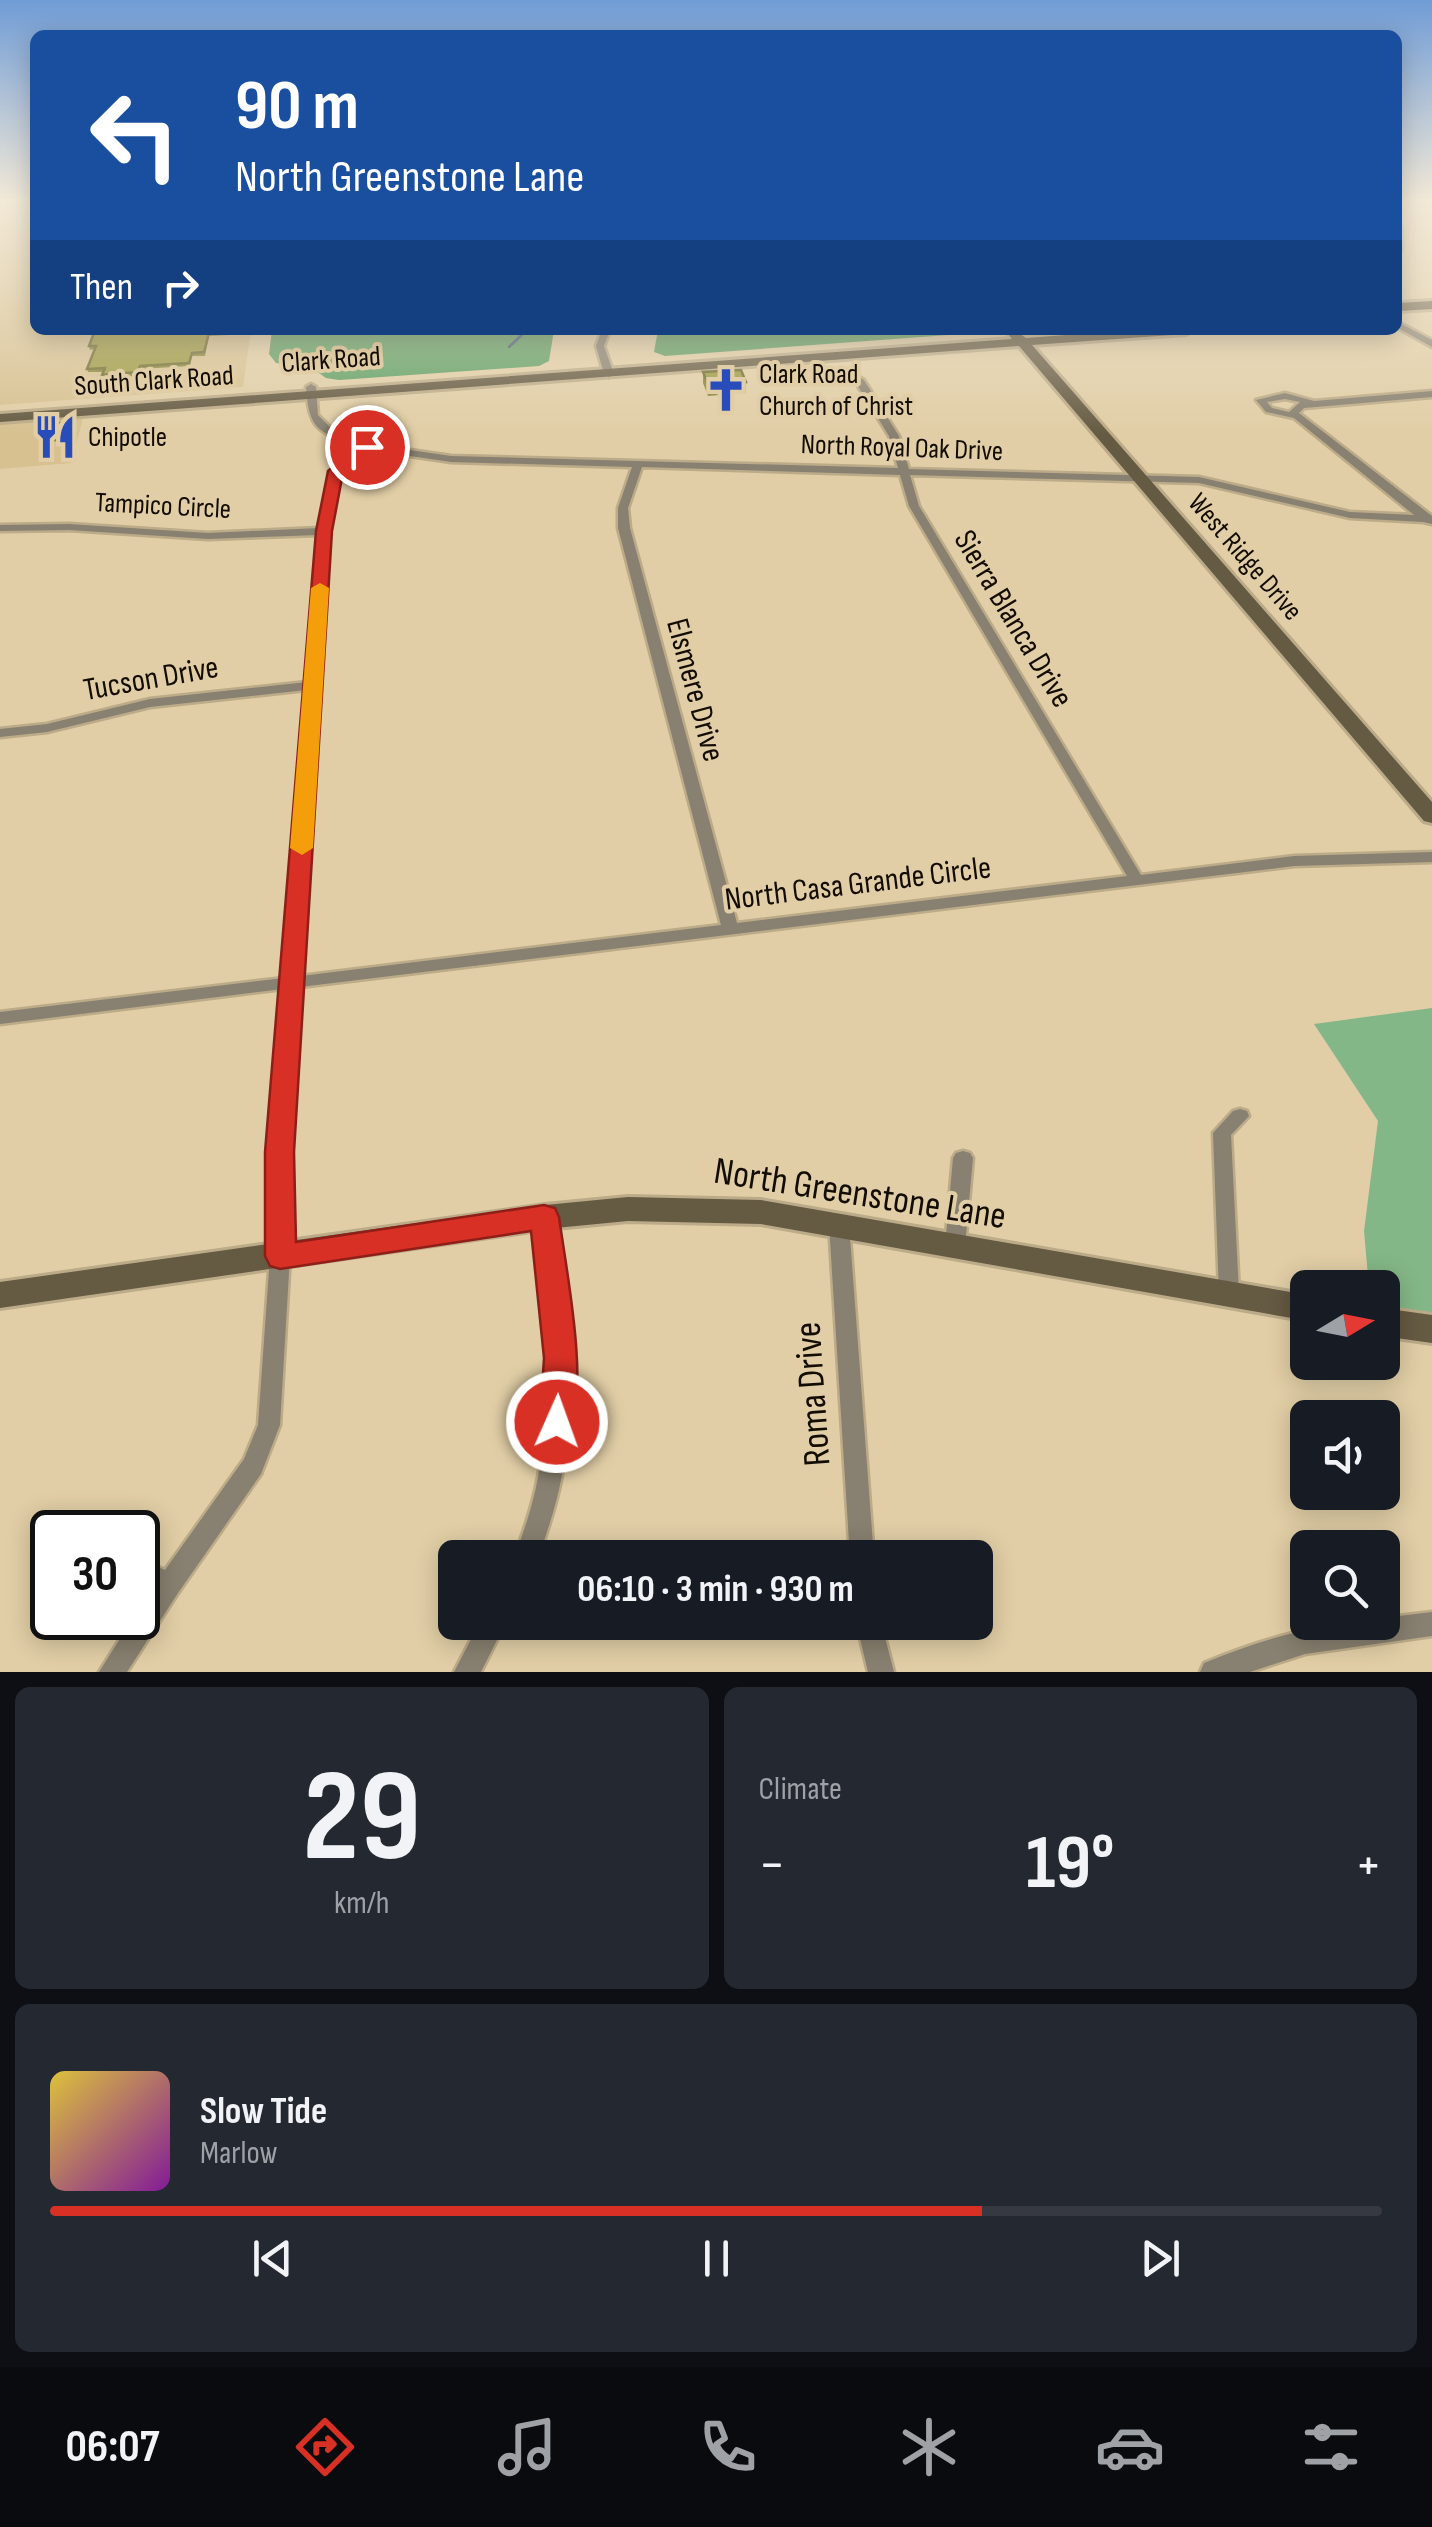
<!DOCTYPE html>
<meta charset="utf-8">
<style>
body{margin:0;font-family:"Sofia Sans Condensed",sans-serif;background:#242831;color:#f1f3f6;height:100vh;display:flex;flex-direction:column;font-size:38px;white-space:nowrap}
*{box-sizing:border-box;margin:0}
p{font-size:32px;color:#9ea1a6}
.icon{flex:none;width:55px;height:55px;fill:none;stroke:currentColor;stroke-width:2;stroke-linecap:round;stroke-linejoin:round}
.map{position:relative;height:1672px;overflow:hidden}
.panel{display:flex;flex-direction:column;gap:15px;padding:15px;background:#0d0f14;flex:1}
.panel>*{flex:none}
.hud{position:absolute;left:30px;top:30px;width:1372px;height:305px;border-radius:15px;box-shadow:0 5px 25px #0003;background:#1a4fa0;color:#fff;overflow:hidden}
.needle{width:65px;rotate:80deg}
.buttons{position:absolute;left:1290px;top:1270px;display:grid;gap:20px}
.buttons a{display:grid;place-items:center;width:110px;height:110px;border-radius:15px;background:#171b24;box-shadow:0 5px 25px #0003;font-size:50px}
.speed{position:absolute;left:30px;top:1510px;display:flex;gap:20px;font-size:50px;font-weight:700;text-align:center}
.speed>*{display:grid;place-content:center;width:130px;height:130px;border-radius:50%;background:#171b24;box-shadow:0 5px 25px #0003;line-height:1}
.speed .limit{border:5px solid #111;border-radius:15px;background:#fff;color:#111}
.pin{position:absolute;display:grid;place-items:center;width:85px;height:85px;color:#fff;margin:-42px;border:5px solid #fff;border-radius:50%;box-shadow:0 2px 10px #0007}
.me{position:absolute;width:110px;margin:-55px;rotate:2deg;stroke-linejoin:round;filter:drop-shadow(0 0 8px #0008)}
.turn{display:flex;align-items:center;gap:35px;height:210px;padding:0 40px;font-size:45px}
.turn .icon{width:130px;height:130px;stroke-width:2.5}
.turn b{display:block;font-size:70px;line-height:85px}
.then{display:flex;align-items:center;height:95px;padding:0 40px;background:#0003;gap:20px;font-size:38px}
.big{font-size:75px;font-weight:700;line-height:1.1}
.panel .card{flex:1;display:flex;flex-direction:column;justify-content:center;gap:15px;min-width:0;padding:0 35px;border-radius:15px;background:#242831}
.panel .dial{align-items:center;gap:0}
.dial b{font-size:130px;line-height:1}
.song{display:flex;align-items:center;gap:30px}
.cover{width:120px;height:120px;border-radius:15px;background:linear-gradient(135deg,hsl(50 70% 55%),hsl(290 70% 35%))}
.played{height:10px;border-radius:5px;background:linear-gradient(90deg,#d93025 70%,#363941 70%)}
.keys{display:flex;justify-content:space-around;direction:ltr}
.heat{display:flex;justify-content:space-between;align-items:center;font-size:55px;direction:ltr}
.panel .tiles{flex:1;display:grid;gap:15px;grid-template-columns:1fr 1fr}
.card:last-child{grid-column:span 2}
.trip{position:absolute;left:438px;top:1540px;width:555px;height:100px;border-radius:15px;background:#171b24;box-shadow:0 5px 25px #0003;font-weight:700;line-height:100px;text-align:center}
.menu{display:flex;height:160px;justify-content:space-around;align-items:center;background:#090b0e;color:#9ea1a6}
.menu .icon{width:70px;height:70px}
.menu .current{color:#d93025}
.menu b{font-size:45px;color:#f1f3f6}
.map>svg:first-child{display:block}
</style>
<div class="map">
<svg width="1432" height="1672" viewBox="0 0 1432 1672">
<rect width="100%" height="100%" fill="#e1cea6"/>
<g fill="#d7c191">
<path d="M0,201H35V330H251L243,387L0,405Z"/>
<path d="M83,418L71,463L0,469V424Z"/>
</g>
<path fill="#84b787" d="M1432,1008V1318L1383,1311L1382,1288L1369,1287L1364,1231L1378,1121L1314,1024Z"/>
<g fill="#5e9e63">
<path d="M272,330H554L549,361L539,366L339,380L326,378L312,368L276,363L269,354Z"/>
<path d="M658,330H982L989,332L665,356L654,352Z"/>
</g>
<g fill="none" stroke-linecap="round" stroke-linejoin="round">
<path stroke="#465782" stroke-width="2.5" d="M509,347L527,330"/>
<g stroke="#bcab88" stroke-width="5">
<g id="street">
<path d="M1398,225L1402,227V250L1398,252Z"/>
<path d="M1398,322L1432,340V347L1398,328Z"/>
<path d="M602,330H610L604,346L614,374L609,377L604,374L596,346Z"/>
<path d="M859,377L864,380L899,436L909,469L1199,477L1350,512L1414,515L1294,418L1266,412L1256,400L1285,393L1314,401L1432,391V397L1304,408L1299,413L1432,516V524L1423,522L1350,518L1199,483L910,475L919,506L1141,875L1294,856L1432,852V862L1294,866L300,987L289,1152L290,1256L280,1425L261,1474L178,1593L127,1672H99L133,1618H138V1610L152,1589L138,1582V1558L165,1570L244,1459L258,1425L270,1256L271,1152L283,989L0,1024V1012L284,978L306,690L150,707L47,732L0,737V729L47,724L150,699L307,682L318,535L208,539L69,530L0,531V525L69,524L208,533L319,528L330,471L360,448C320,431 309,433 306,387L311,384L316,387L318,415L332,429L369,444L451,456L898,468L889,436L854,380ZM1285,399L1300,402L1289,412L1272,408L1267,402ZM369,450L451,462L632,467L618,508V528L721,925L301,976L330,531L340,472ZM642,467L900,475L909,506L1127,876L737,923L630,528L628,508Z"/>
<path d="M1240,1109L1247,1111L1249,1116L1231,1135L1239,1293L1236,1299L1229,1302L1222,1299L1219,1293L1213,1133L1233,1111Z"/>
<path d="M963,1151L970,1153L973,1158L965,1246L962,1252L955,1254L948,1252L945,1246L953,1158L956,1153Z"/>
<path d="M545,1209L552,1211L555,1217C564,1302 577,1390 562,1475C557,1503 548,1530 538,1558H514C524,1531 533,1505 538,1477C556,1392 544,1302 535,1217L538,1211Z"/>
<path d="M839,1216L846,1218L849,1224L874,1558H850L829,1224L832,1218Z"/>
<path d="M1432,1612V1636L1305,1654L1250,1672H1200L1204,1663C1262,1639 1319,1622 1382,1622V1618Z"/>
<path d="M480,1622H506L481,1672H454Z"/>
<path d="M856,1622H881L894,1672H868Z"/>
</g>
</g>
<g stroke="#bcab88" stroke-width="6">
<g id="secondary">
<path d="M1432,301V309L1398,311V303Z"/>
<path d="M1133,330H1193L1186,334L1032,345L1432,802V823L1424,821L1019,346L0,422V414L1012,339L1009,335L1016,331L1026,338Z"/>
<path d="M628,1197L761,1200L1308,1295V1321L761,1224L628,1221L545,1229L0,1308V1282L545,1205Z"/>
<path d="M1382,1308L1432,1315V1343L1382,1336Z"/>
</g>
</g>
<use href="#street" fill="#888070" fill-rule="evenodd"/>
<use href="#secondary" fill="#655a42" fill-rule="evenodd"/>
</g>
<g fill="#868338">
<path d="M230,330L229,335L209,336L205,356H192L190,366L141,369L139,376L103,378V372H88L87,369L94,349L90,350L89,346Z"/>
<path d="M703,372L746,382V393L708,396L703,383Z"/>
<path d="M63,431L60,441L47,442L44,434Z"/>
</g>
<path fill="#6d6a2e" d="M61,423L63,431L60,441L57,433Z"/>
<g fill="#9c9841" stroke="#6d6a2e" stroke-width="2.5">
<path d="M95,330H228V331L209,333L204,352L192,353L189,363L140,366L138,372L102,375L105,368L87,369L96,346H89Z"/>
<path d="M741,370L746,382L708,384L703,372Z"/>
<path d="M61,423L57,433L44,434L48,424Z"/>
</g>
<linearGradient id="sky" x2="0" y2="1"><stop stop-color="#709cd6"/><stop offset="0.46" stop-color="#f2e9d7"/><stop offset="1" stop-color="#f2e9d7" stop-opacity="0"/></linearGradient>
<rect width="1432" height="435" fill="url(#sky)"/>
<path fill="#d93025" stroke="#8d1f18" stroke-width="2.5" d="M362,443L375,447L343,473L332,531L294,1152L296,1242L544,1205L555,1208L559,1217C566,1269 590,1387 569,1433L557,1438L545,1433L540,1422L544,1358L531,1231L280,1269L270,1266L265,1256V1152L316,531L328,471Z"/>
<path fill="#f59e0b" d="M320,583L329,588L313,848L302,855L290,848L311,588Z"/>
<defs>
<g id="church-bare" transform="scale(3.45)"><path d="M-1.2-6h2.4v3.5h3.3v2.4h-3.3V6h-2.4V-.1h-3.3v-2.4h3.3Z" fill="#294cbb" stroke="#e1cea6" stroke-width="2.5" paint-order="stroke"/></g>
<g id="restaurant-bare" transform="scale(3.45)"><path d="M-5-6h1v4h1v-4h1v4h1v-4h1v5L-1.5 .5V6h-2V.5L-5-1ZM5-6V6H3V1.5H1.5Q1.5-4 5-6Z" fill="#294cbb" stroke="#e1cea6" stroke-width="2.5" paint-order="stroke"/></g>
</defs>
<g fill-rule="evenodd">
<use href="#church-bare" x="726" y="390"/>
<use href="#restaurant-bare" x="55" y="437"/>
</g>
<g text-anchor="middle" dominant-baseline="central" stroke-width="8" stroke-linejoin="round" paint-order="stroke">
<g font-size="28" fill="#120c01" stroke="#e1cea6">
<text transform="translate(331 360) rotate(-4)">Clark Road</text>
<text transform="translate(154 381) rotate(-4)">South Clark Road</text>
<text transform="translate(902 448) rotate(2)">North Royal Oak Drive</text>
<text transform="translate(163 506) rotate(3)">Tampico Circle</text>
<text transform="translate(1245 557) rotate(49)">West Ridge Drive</text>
</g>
<g font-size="28" fill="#120c01" stroke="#e1cea6" text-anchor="start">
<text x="759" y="374">Clark Road<tspan x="759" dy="32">Church of Christ</tspan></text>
<text x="88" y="437">Chipotle</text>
</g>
<g font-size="32" fill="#120c01" stroke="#e1cea6">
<text transform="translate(1013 619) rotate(59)">Sierra Blanca Drive</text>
<text transform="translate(151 679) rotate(-10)">Tucson Drive</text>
<text transform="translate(695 690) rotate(75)">Elsmere Drive</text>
<text transform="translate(858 884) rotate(-7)">North Casa Grande Circle</text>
</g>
<g font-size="38" fill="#120c01" stroke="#e1cea6">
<text transform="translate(860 1194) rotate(9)">North Greenstone Lane</text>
<text transform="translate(813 1394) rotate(-94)">Roma Drive</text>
</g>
</g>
</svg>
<div class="buttons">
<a><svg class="needle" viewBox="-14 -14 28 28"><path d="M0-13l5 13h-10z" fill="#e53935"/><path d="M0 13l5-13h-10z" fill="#9ea1a6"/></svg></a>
<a><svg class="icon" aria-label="sound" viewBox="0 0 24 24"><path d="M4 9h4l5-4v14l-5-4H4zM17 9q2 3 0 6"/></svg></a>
<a><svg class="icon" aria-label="search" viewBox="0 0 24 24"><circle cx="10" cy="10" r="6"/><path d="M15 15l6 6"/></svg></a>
</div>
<div class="speed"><div class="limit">30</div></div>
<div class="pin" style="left:367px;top:447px;background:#d93025"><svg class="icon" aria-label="arrive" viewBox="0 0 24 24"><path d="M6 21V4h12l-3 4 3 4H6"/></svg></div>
<svg class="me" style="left:557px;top:1422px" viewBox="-20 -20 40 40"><circle r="17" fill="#d93025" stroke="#fff" stroke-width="3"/><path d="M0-11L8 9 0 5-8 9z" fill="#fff"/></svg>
<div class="trip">06:10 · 3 min · 930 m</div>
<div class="hud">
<div class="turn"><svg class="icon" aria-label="left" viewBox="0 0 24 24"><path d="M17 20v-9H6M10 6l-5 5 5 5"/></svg><div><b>90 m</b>North Greenstone Lane</div></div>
<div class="then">Then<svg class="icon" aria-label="right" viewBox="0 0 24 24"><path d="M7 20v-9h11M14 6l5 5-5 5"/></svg></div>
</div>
</div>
<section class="panel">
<div class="tiles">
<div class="card dial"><b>29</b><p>km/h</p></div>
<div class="card"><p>Climate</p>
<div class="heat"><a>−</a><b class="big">19°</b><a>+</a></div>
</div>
<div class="card">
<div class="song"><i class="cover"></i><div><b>Slow Tide</b><p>Marlow</p></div></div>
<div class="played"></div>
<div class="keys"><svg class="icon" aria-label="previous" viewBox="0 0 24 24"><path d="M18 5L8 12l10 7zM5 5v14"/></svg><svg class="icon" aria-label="pause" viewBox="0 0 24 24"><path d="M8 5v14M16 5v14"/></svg><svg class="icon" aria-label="next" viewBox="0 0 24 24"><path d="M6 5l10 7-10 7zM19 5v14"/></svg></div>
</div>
</div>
</section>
<nav class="menu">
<b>06:07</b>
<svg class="icon current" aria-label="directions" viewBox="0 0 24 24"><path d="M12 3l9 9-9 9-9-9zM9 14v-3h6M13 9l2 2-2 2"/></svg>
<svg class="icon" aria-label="music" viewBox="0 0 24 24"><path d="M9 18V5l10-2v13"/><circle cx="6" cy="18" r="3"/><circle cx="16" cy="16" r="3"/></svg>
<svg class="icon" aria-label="phone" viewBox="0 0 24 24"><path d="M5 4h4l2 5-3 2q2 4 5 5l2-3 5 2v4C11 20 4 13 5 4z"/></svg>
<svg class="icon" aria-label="climate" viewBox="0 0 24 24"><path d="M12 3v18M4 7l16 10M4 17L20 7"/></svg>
<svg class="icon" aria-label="car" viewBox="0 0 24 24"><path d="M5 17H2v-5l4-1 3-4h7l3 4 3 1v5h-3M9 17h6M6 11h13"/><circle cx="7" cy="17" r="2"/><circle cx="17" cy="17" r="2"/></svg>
<svg class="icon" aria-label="filters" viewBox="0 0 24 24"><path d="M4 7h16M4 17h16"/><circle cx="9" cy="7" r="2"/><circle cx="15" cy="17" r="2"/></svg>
</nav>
